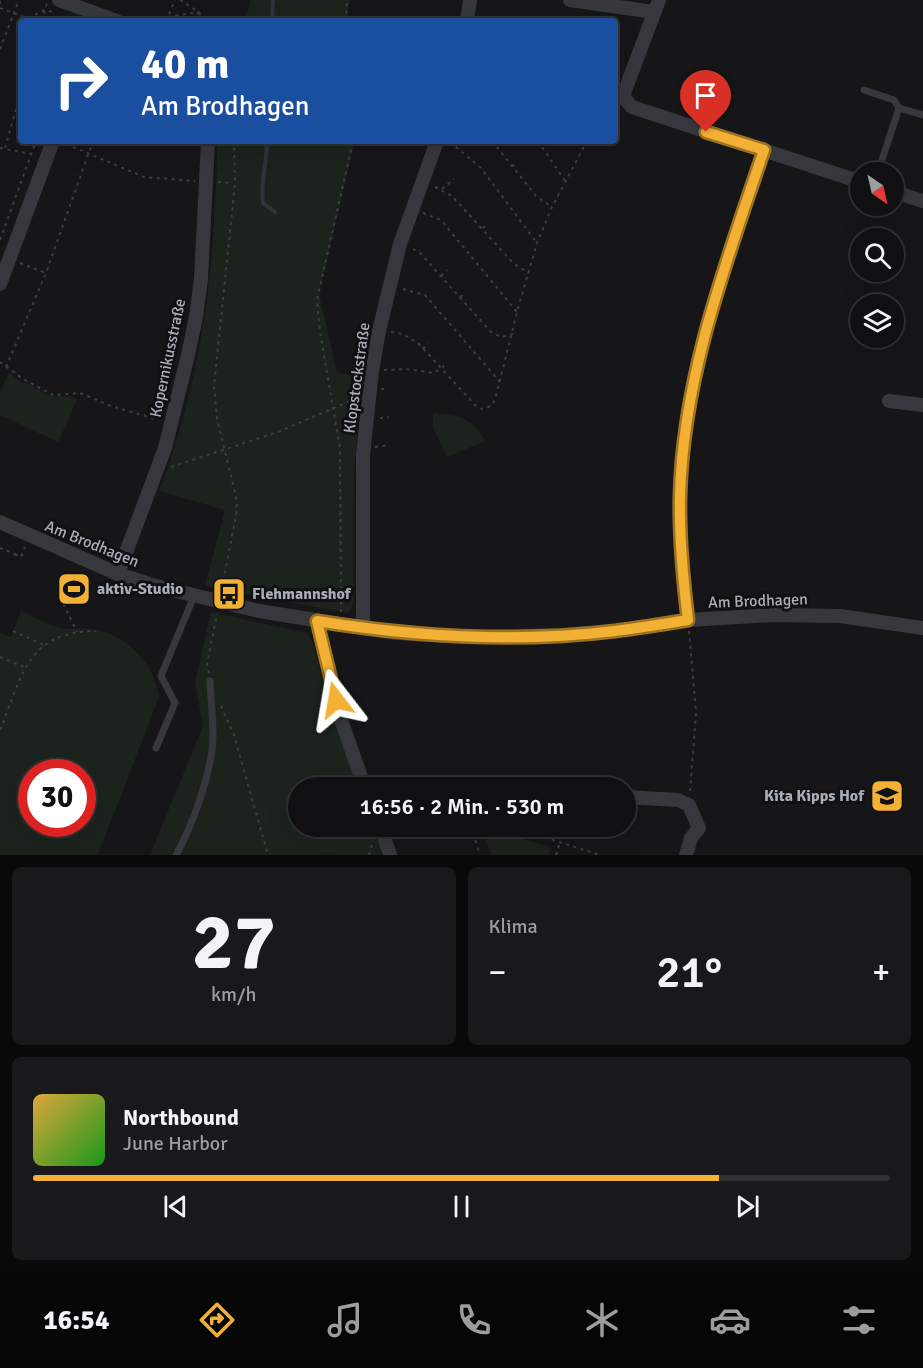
<!DOCTYPE html>
<html lang="de">
<meta charset="utf-8">
<style>
body{margin:0;font-family:Signika,sans-serif;background:#19191b;color:#f1f3f6;height:100vh;display:flex;flex-direction:column;font-size:22px;white-space:nowrap}
*{box-sizing:border-box;margin:0}
p{font-size:20px;color:#9c9d9f}
.icon{flex:none;width:33px;height:33px;fill:none;stroke:currentColor;stroke-width:2;stroke-linecap:round;stroke-linejoin:round}
.map{position:relative;height:855px;overflow:hidden}
.details{display:flex;flex-direction:column;gap:12px;padding:12px;background:#09090a;flex:1}
.details>*{flex:none}
.hud{position:absolute;left:18px;top:18px;width:600px;height:126px;border-radius:6px;box-shadow:0 6px 24px #0002,0 0 0 2px #303032;background:#1a4fa0;color:#fff;overflow:hidden}
.needle{width:39px;rotate:146deg}
.buttons{position:absolute;left:850px;top:162px;display:grid;gap:12px}
.buttons a{display:grid;place-items:center;width:54px;height:54px;border-radius:50%;background:#101012;box-shadow:0 6px 24px #0002,0 0 0 2px #303032;font-size:30px}
.speed{position:absolute;left:18px;top:759px;display:flex;gap:12px;font-size:30px;font-weight:700;text-align:center}
.speed>*{display:grid;place-content:center;width:78px;height:78px;border-radius:50%;background:#101012;box-shadow:0 6px 24px #0002,0 0 0 2px #303032;line-height:1}
.speed .limit{border:9px solid #d22;background:#fff;color:#111}
.pin{position:absolute;display:grid;place-items:center;width:51px;height:51px;color:#fff;margin:-62px -26px;border-radius:50% 50% 50% 0;rotate:-45deg;box-shadow:0 0 6px #0007}
.pin .icon{rotate:45deg}
.me{position:absolute;width:66px;margin:-33px;rotate:346deg;stroke-linejoin:round;filter:drop-shadow(0 0 4px #0008)}
.turn{display:flex;align-items:center;gap:21px;height:126px;padding:0 24px;font-size:27px}
.turn .icon{width:78px;height:78px;stroke-width:2.5}
.turn b{display:block;font-size:42px;line-height:51px}
.big{font-size:45px;font-weight:600;line-height:1.1}
.details .widget{flex:1;display:flex;flex-direction:column;justify-content:center;gap:9px;min-width:0;padding:0 21px;border-radius:9px;background:#19191b}
.details .dial{align-items:center;gap:0}
.dial b{font-size:78px;line-height:1}
.song{display:flex;align-items:center;gap:18px}
.cover{width:72px;height:72px;border-radius:9px;background:linear-gradient(135deg,hsl(40 70% 55%),hsl(120 70% 35%))}
.played{height:6px;border-radius:3px;background:linear-gradient(90deg,#f2b134 80%,#303032 80%)}
.keys{display:flex;justify-content:space-around;direction:ltr}
.heat{display:flex;justify-content:space-between;align-items:center;font-size:33px;direction:ltr}
.details .tiles{flex:1;display:grid;gap:12px;grid-template-columns:1fr 1fr}
.widget:last-child{grid-column:span 2}
.trip{position:absolute;left:288px;top:777px;width:348px;height:60px;border-radius:30px;background:#101012;box-shadow:0 6px 24px #0002,0 0 0 2px #303032;font-weight:600;line-height:60px;text-align:center}
.tabs{display:flex;height:96px;justify-content:space-around;align-items:center;background:#060607;color:#9c9d9f}
.tabs .icon{width:42px;height:42px}
.tabs .on{color:#f2b134}
.tabs b{font-size:27px;color:#f1f3f6}
.map>svg:first-child{display:block}
</style>
<div class="map">
<svg width="923" height="855" viewBox="0 0 923 855">
<rect width="100%" height="100%" fill="#161618"/>
<g fill="#1c231d" fill-rule="evenodd">
<path d="M251,0H349L348,21H245Z"/>
<path d="M217,141H355L319,294L337,373L362,376L354,473L353,603L351,610L347,613L205,586L225,510L159,491C203,378 216,260 217,141Z"/>
<path d="M9,373L21,382L32,385L41,392L52,397L70,396L77,400L58,442L0,415V392Z"/>
<path d="M433,413C460,416 471,416 485,441L447,457L433,428Z"/>
<path d="M21,611C33,616 47,625 60,628C71,630 84,627 97,630C128,636 155,665 159,697L98,855H0V633L11,637ZM82,772V824H32V772Z"/>
<path d="M211,612L307,633L312,641L336,727L358,787L298,788V826L372,827L382,855H150L203,726L195,682Z"/>
<path d="M482,827L551,847L549,855H491Z"/>
</g>
<g fill="none" stroke-linecap="round" stroke-linejoin="round">
<g stroke="#2c353c" stroke-width="4">
<path d="M272,21L273,0"/>
<path d="M267,141C267,162 260,183 263,203L275,212"/>
</g>
<g stroke="#3d3f44" stroke-width="2" stroke-dasharray="3 4.5" stroke-linecap="butt">
<path d="M180,0L199,12L203,21"/>
<path d="M0,1V4"/>
<path d="M0,8L27,18L45,10L53,12"/>
<path d="M168,17L199,12"/>
<path d="M42,21L47,3"/>
<path d="M166,21L175,0"/>
<path d="M194,21L201,8"/>
<path d="M346,21L347,0"/>
<path d="M0,49L19,0"/>
<path d="M492,141L536,196L552,207"/>
<path d="M538,141L565,181"/>
<path d="M450,142L481,168L537,243"/>
<path d="M66,144L144,177L195,181"/>
<path d="M0,148L32,154"/>
<path d="M5,148L21,92"/>
<path d="M512,166L518,162"/>
<path d="M218,182L233,183"/>
<path d="M435,187L452,196L514,264L529,273"/>
<path d="M442,189L454,179"/>
<path d="M423,213L441,220L517,312"/>
<path d="M483,228L488,224"/>
<path d="M0,240L36,141"/>
<path d="M413,249L420,253L491,332L501,337L513,334"/>
<path d="M20,263L46,273"/>
<path d="M441,276L447,270"/>
<path d="M403,289L425,295L501,383"/>
<path d="M460,297L465,293"/>
<path d="M391,332L403,334L418,343L475,405L482,409L491,406L495,400L517,312L537,243L552,207L587,141"/>
<path d="M423,349L428,343"/>
<path d="M0,362L23,379L53,395L80,393L111,406L159,420"/>
<path d="M6,367L46,273L93,141"/>
<path d="M384,370L406,369L434,373L447,364"/>
<path d="M381,389H388"/>
<path d="M380,418L389,417"/>
<path d="M375,447L389,445"/>
<path d="M171,467L278,432L357,398"/>
<path d="M0,548L15,554L13,557"/>
<path d="M15,554L21,557L25,547"/>
<path d="M222,588L237,510L236,497L217,418L214,386L235,183L234,141"/>
<path d="M60,597L77,632"/>
<path d="M341,612L340,448L320,332L317,300L353,141"/>
<path d="M13,631L44,645"/>
<path d="M689,631L696,713L690,793"/>
<path d="M0,657L26,668"/>
<path d="M209,673L207,664L217,614"/>
<path d="M221,706L234,735L268,855"/>
<path d="M0,730C23,675 26,632 96,631"/>
<path d="M471,826L480,855"/>
<path d="M509,826L600,855"/>
<path d="M369,855L372,845"/>
<path d="M556,855L560,842"/>
</g>
<g stroke="#37383d" stroke-width="7">
<path d="M864,90L894,100L899,108L923,115"/>
<path d="M878,172L899,108"/>
<path d="M156,748L175,703L161,676L194,596"/>
<path d="M176,855C193,825 212,771 213,737C213,718 211,700 210,681"/>
</g>
<g stroke="#37383d" stroke-width="14">
<path d="M59,0L117,21"/>
<path d="M570,0L654,12"/>
<path d="M659,0L624,93L625,99L632,107L861,182"/>
<path d="M467,21L470,0"/>
<path d="M894,192L923,201"/>
<path d="M0,284L53,141"/>
<path d="M889,401L923,405"/>
<path d="M0,522L118,574L152,585L259,611L395,633L469,637L561,635L615,631L688,620L773,615L840,616L923,628"/>
<path d="M118,574L165,448L188,355L196,317L201,279L208,141"/>
<path d="M688,620C683,579 679,538 680,496C683,376 726,263 764,150"/>
<path d="M317,621L341,720L365,788"/>
<path d="M363,628V454L372,371L379,331L400,244L437,141"/>
<path d="M626,797L678,800L689,805L699,828L691,838L686,855"/>
<path d="M380,826L390,855"/>
</g>
</g>
<g fill="none" stroke-linecap="round" stroke-linejoin="round">
<g stroke="#9d7322" stroke-width="15">
<path id="route" d="M336,700L317,621C416,637 516,643 615,631C639,628 664,624 688,620C683,579 679,538 680,496C683,376 726,263 764,150L706,132"/>
</g>
<use href="#route" stroke="#f2b134" stroke-width="10"/>
</g>
<defs>
<g id="stadium-square" transform="scale(1.725)"><rect x="-9" y="-9" width="18" height="18" rx="4" fill="#f2b134" stroke="#111113"/><path d="M0-5a6.5 5 0 1 0 0 10a6.5 5 0 1 0 0-10ZM-3.5-1.8h7v3.6h-7Z" fill="#111"/></g>
<g id="bus-square" transform="scale(1.725)"><rect x="-9" y="-9" width="18" height="18" rx="4" fill="#f2b134" stroke="#111113"/><path d="M-5-6H5V4H4V6H2V4H-2V6H-4V4H-5ZM-3.5-4V0h7V-4ZM-3.5 1.2v1.5H-2V1.2ZM2 1.2v1.5H3.5V1.2Z" fill="#111"/></g>
<g id="school-square" transform="scale(1.725)"><rect x="-9" y="-9" width="18" height="18" rx="4" fill="#f2b134" stroke="#111113"/><path d="M0-5L7-2L0 1L-7-2ZM-4 1L0 2.5L4 1V4Q0 6-4 4Z" fill="#111"/></g>
</defs>
<g fill-rule="evenodd">
<use href="#stadium-square" x="74" y="589"/>
<use href="#bus-square" x="229" y="594"/>
<use href="#school-square" x="887" y="796"/>
</g>
<g text-anchor="middle" dominant-baseline="central" stroke-width="6" stroke-linejoin="round" paint-order="stroke">
<g font-size="16" fill="#a8adb8" stroke="#111113">
<text transform="translate(168 358) rotate(-78)">Kopernikusstraße</text>
<text transform="translate(357 378) rotate(-82)">Klopstockstraße</text>
<text transform="translate(92 544) rotate(22)">Am Brodhagen</text>
<text transform="translate(758 601) rotate(-2)">Am Brodhagen</text>
</g>
<g font-size="16" font-weight="bold" fill="#a8adb8" stroke="#111113" text-anchor="start">
<text x="97" y="589">aktiv-Studio</text>
<text x="252" y="594">Flehmannshof</text>
<text x="864" y="796" text-anchor="end">Kita Kipps Hof</text>
</g>
</g>
</svg>
<div class="buttons">
<a><svg class="needle" viewBox="-14 -14 28 28"><path d="M0-13l5 13h-10z" fill="#e53935"/><path d="M0 13l5-13h-10z" fill="#9c9d9f"/></svg></a>
<a><svg class="icon" aria-label="search" viewBox="0 0 24 24"><circle cx="10" cy="10" r="6"/><path d="M15 15l6 6"/></svg></a>
<a><svg class="icon" aria-label="layers" viewBox="0 0 24 24"><path d="M12 4l9 5-9 5-9-5zM3 14l9 5 9-5"/></svg></a>
</div>
<div class="speed"><div class="limit">30</div></div>
<div class="pin" style="left:706px;top:132px;background:#d93025"><svg class="icon" aria-label="arrive" viewBox="0 0 24 24"><path d="M6 21V4h12l-3 4 3 4H6"/></svg></div>
<svg class="me" style="left:336px;top:700px" viewBox="-20 -20 40 40"><path d="M0-17L14 15 0 8-14 15z" fill="#f2b134" stroke="#fff" stroke-width="4"/></svg>
<div class="trip">16:56 · 2 Min. · 530 m</div>
<div class="hud">
<div class="turn"><svg class="icon" aria-label="right" viewBox="0 0 24 24"><path d="M7 20v-9h11M14 6l5 5-5 5"/></svg><div><b>40 m</b>Am Brodhagen</div></div>
</div>
</div>
<section class="details">
<div class="tiles">
<div class="widget dial"><b>27</b><p>km/h</p></div>
<div class="widget"><p>Klima</p>
<div class="heat"><a>−</a><b class="big">21°</b><a>+</a></div>
</div>
<div class="widget">
<div class="song"><i class="cover"></i><div><b>Northbound</b><p>June Harbor</p></div></div>
<div class="played"></div>
<div class="keys"><svg class="icon" aria-label="previous" viewBox="0 0 24 24"><path d="M18 5L8 12l10 7zM5 5v14"/></svg><svg class="icon" aria-label="pause" viewBox="0 0 24 24"><path d="M8 5v14M16 5v14"/></svg><svg class="icon" aria-label="next" viewBox="0 0 24 24"><path d="M6 5l10 7-10 7zM19 5v14"/></svg></div>
</div>
</div>
</section>
<nav class="tabs">
<b>16:54</b>
<svg class="icon on" aria-label="directions" viewBox="0 0 24 24"><path d="M12 3l9 9-9 9-9-9zM9 14v-3h6M13 9l2 2-2 2"/></svg>
<svg class="icon" aria-label="music" viewBox="0 0 24 24"><path d="M9 18V5l10-2v13"/><circle cx="6" cy="18" r="3"/><circle cx="16" cy="16" r="3"/></svg>
<svg class="icon" aria-label="phone" viewBox="0 0 24 24"><path d="M5 4h4l2 5-3 2q2 4 5 5l2-3 5 2v4C11 20 4 13 5 4z"/></svg>
<svg class="icon" aria-label="climate" viewBox="0 0 24 24"><path d="M12 3v18M4 7l16 10M4 17L20 7"/></svg>
<svg class="icon" aria-label="car" viewBox="0 0 24 24"><path d="M5 17H2v-5l4-1 3-4h7l3 4 3 1v5h-3M9 17h6M6 11h13"/><circle cx="7" cy="17" r="2"/><circle cx="17" cy="17" r="2"/></svg>
<svg class="icon" aria-label="filters" viewBox="0 0 24 24"><path d="M4 7h16M4 17h16"/><circle cx="9" cy="7" r="2"/><circle cx="15" cy="17" r="2"/></svg>
</nav>
